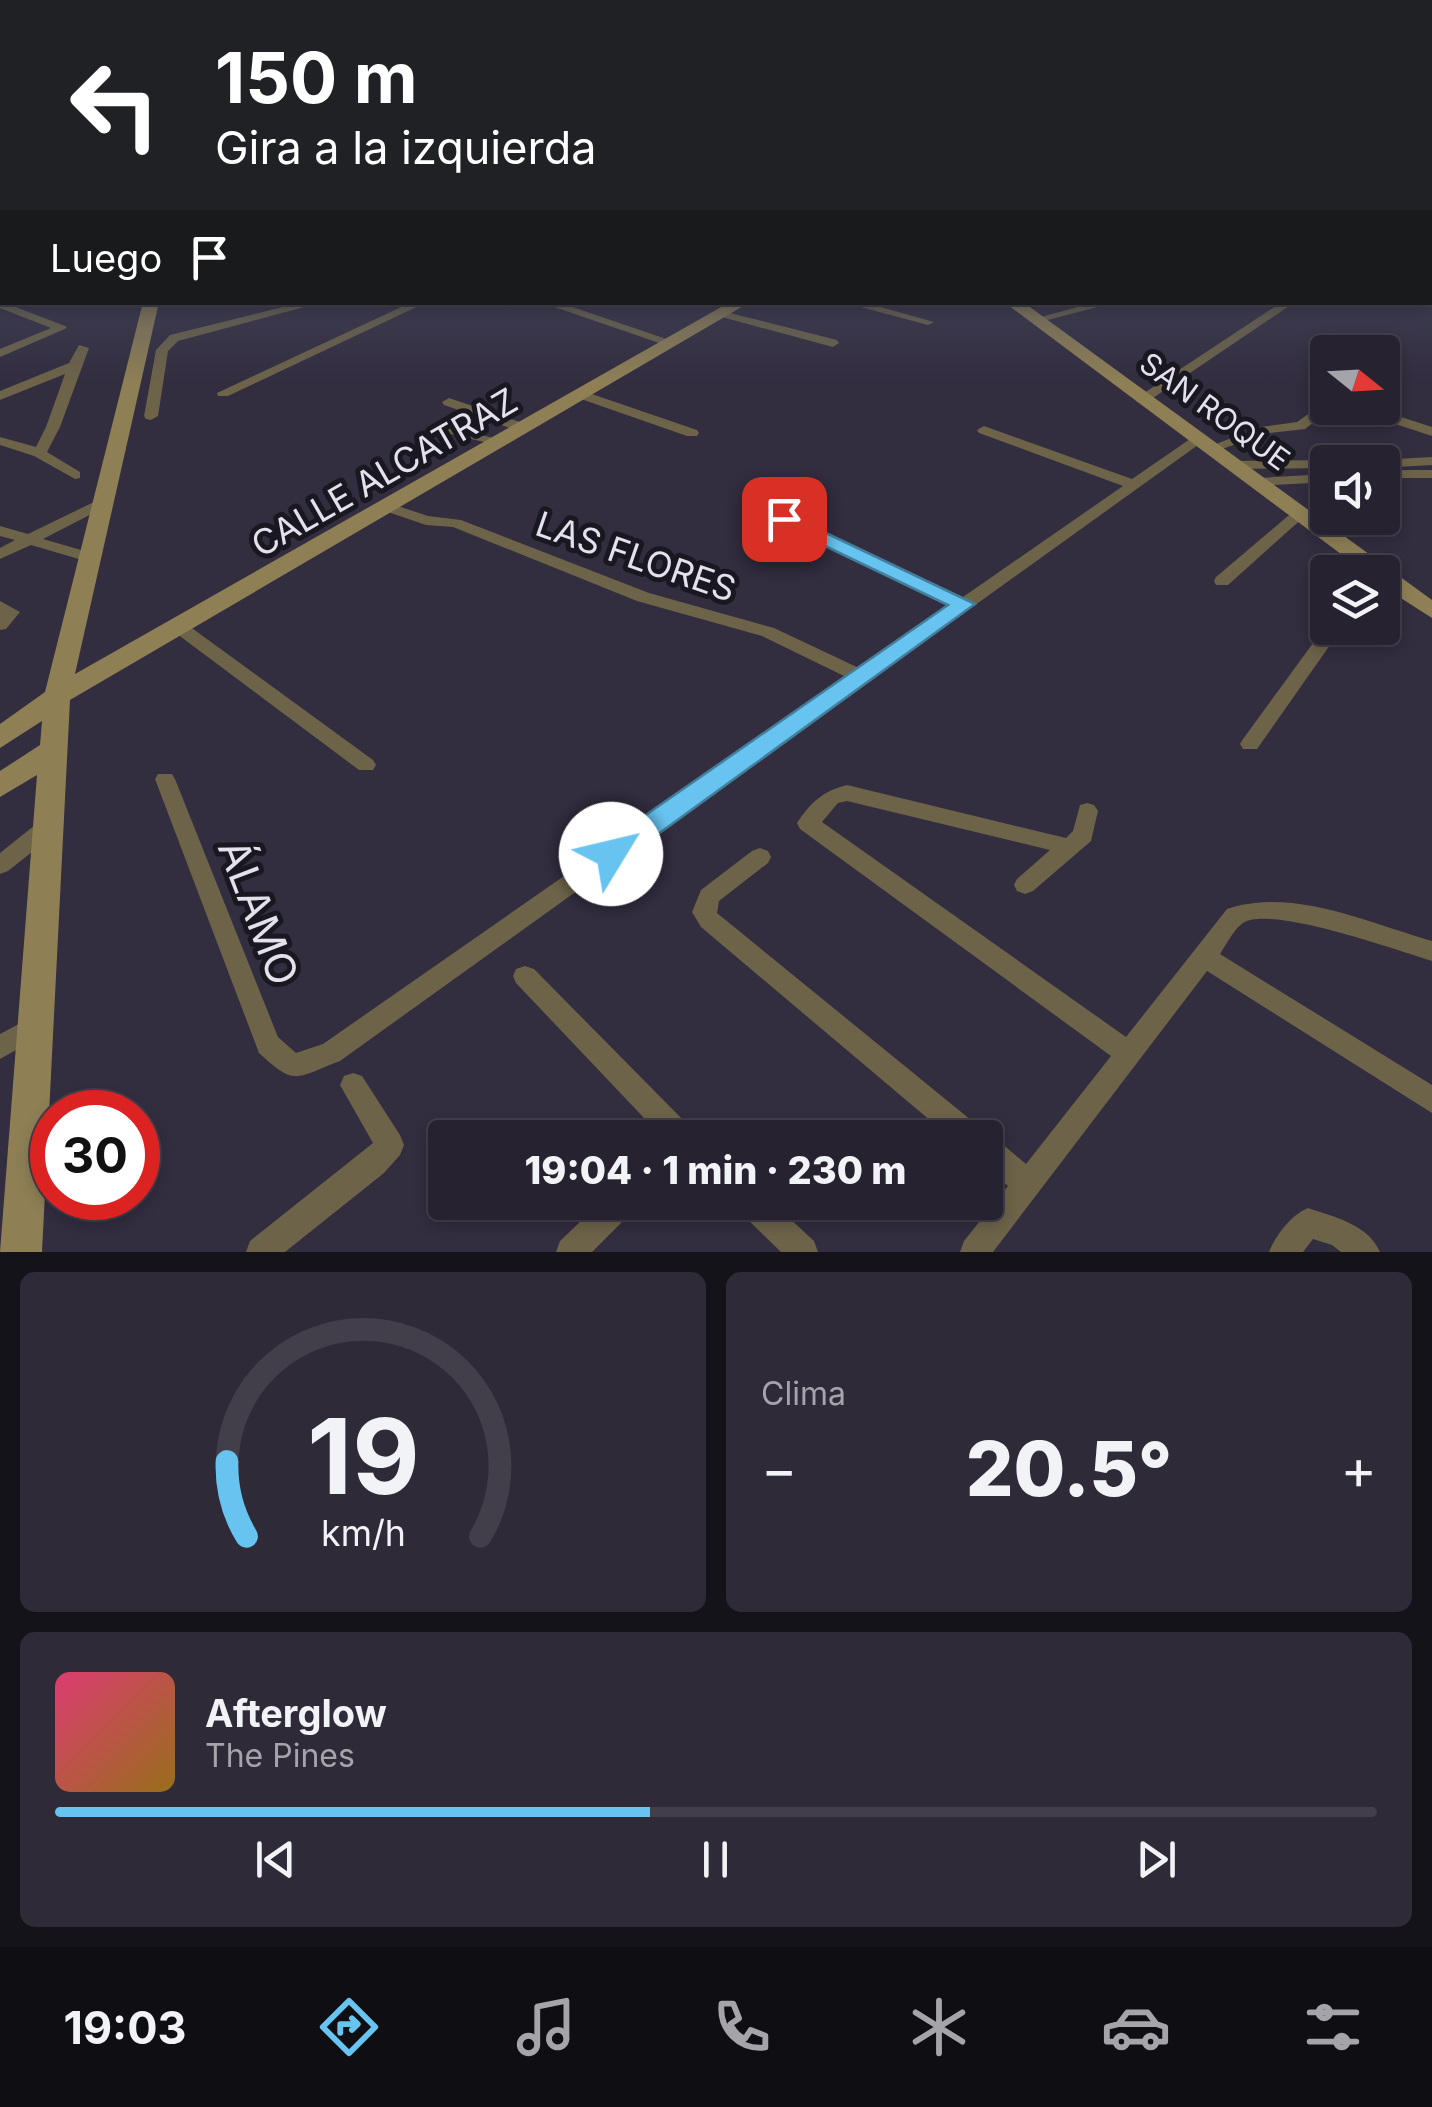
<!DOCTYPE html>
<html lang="es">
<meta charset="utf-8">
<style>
body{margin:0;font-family:Inter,sans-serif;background:#2e2a37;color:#f1f3f6;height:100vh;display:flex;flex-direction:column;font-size:38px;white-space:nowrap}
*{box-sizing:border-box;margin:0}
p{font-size:32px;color:#a4a4aa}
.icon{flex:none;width:55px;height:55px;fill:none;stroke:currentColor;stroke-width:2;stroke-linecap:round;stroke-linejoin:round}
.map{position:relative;height:1252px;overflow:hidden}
.panel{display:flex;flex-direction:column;gap:20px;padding:20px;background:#15131a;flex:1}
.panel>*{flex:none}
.guide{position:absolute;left:0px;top:0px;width:1432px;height:305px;box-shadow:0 5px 15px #0003,0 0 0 2px #423f4b;background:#202124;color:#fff;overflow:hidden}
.needle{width:65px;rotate:108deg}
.tools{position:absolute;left:1310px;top:335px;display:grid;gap:20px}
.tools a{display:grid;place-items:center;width:90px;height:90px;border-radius:10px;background:#26222f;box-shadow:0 5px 15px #0003,0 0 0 2px #423f4b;font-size:50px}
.speed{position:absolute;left:30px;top:1090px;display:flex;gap:20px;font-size:50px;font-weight:700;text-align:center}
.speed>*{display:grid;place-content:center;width:130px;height:130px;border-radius:50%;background:#26222f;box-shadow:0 5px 15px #0003,0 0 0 2px #423f4b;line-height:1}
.speed .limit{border:15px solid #d22;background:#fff;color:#111}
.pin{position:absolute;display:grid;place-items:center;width:85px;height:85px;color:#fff;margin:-42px;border-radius:20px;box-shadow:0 5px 15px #0006}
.me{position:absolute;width:110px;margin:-55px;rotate:54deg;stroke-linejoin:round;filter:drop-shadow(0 0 8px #0008)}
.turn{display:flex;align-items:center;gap:35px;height:210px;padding:0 50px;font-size:45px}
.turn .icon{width:130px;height:130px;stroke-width:2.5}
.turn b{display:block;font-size:70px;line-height:85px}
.then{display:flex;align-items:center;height:95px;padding:0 50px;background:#0003;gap:20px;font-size:38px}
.big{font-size:75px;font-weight:800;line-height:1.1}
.panel .widget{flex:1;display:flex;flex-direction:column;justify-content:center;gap:15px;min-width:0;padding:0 35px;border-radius:15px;background:#2e2a37}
.panel .dial{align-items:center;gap:0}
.dial svg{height:260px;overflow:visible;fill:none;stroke:#423f4b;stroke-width:7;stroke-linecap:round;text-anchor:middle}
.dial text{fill:#f1f3f6;stroke:none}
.song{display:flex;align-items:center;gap:30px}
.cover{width:120px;height:120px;border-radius:15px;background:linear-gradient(135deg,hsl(340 70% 55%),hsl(40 70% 35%))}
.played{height:10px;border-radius:5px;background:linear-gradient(90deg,#67c4f0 45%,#423f4b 45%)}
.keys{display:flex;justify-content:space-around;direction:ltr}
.heat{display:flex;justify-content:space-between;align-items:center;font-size:55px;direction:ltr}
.panel .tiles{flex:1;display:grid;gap:20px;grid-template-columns:1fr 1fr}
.widget:last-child{grid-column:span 2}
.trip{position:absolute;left:428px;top:1120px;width:575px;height:100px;border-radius:10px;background:#26222f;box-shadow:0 5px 15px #0003,0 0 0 2px #423f4b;font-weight:800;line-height:100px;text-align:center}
.tabs{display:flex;height:160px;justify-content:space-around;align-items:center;background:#0f0e13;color:#a4a4aa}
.tabs .icon{width:70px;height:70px}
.tabs .on{color:#67c4f0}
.tabs b{font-size:45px;color:#f1f3f6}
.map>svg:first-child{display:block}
</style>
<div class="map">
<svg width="1432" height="1252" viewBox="0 0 1432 1252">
<rect width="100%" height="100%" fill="#322d3f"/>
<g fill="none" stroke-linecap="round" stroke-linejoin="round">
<path stroke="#6c6349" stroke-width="6" d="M435,427L497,442"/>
<g fill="#6c6349" fill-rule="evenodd">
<path d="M0,249L2,250V256H0Z"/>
<path d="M0,301L65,326L67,328L0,357V349L51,328L0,308Z"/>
<path d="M303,302H323L178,341L168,351L158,416L151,420L146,419L144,416L156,350L170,335Z"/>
<path d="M412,302H427L228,396H218L217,393Z"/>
<path d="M540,302H558L678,343L668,346Z"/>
<path d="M842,302H863L934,322L928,325Z"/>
<path d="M1096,302H1117L1036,323L1030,320Z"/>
<path d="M1282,302H1295L1147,402H1137L1135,399Z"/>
<path d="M722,311L837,340L839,343L833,347L718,316V312Z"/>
<path d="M79,345L89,348L60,427L47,452L80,472V478L75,479L34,456L0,445V437L36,447L46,427L65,374L0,400V391L69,363Z"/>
<path d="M583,391L697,430L699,433L697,436H687L578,398L577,395Z"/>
<path d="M449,398L529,425L531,428L529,431H519L444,405L442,402Z"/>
<path d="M1328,400V408H1332L1305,429L1269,433L1210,453L1203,449L1260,427L1297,422Z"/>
<path d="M1362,408H1373L1432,427V436L1362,413Z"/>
<path d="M984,426L1132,479L1193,437L1198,436L1205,440L340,1061C295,1078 296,1087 259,1053L155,779L158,774H172L175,779L278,1037L296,1053L323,1044L848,678L762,636L637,601L453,527L426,525L382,510L379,507L382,504H392L428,516L461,520L649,593L774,628L861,669L952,605L779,522L776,519L779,516H789L963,597L1123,486L979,433L977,430Z"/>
<path d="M1432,457V465L1398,467V470H1432V478H1397L1390,502L1382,506L1383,467L1382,462H1375L1377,460Z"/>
<path d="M1328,460L1334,462H1328V468L1236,469L1229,465L1236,461Z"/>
<path d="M1328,474V482L1258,486L1251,482L1258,478Z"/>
<path d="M102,498L110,503L107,506L43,539L95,554L97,557L95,560L89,562L31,545L0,559V548L15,540L0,536V526L28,534Z"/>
<path d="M1300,508L1305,510L1308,513L1305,516L1228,585H1216L1214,581L1216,577L1295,510Z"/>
<path d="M0,601L20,612L6,629L0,630Z"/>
<path d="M179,622L185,623L373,760L376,765L373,770H359L173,631L170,627Z"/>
<path d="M1327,624L1328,628H1342L1257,749H1243L1240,744L1243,739Z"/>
<path d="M847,785L1066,838L1073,831L1080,805L1087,803L1094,805L1098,811L1091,841L1033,891L1025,894L1017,891L1014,885L1017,879L1050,850L847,801L838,803L822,822L1126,1037L1227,909C1293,887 1368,923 1432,941V961C1399,951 1271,905 1243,923C1234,929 1226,945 1220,954L1432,1085V1113L1207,971L993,1252H960L964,1241L1008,1186L985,1166V1138H951L701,927L692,912L701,890L752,851L760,848L768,851L771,857L768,863L719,901L717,913L982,1129L984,1135L995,1138L1026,1164L1111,1056L800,829L797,823C811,802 823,791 847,785Z"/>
<path d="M48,819L56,821L59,827L56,833L8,871L0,874V853L40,821Z"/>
<path d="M525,966L534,969L692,1129L696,1138H663L516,983L513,976L516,969Z"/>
<path d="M34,1016L43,1019L47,1027L43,1035L0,1059V1034Z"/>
<path d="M353,1073L362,1076L400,1135L404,1145L400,1155L384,1173L285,1252H246L250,1241L373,1143L340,1085L344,1076Z"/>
<path d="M601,1202H636L632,1212L592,1252H556L560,1241Z"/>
<path d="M736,1202H772L814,1241L818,1252H781L740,1212Z"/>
<path d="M1308,1208C1334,1217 1368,1224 1380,1252H1341L1332,1245L1313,1239L1303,1252H1269C1276,1235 1291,1215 1308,1208Z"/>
</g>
<g fill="#8e7f55" fill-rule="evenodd">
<path d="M143,302H159L75,674L730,302H750L70,700L42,1252H0L37,775L0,797V771L40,745L42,721L0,748V724L45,692Z"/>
<path d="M1004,302H1023L1432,600V618L1382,586V572H1365Z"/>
</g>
</g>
<linearGradient id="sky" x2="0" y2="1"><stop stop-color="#1c1923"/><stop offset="0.54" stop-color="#494c63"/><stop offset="1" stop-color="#494c63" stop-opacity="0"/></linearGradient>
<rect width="1432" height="383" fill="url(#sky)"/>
<path fill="#67c4f0" stroke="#437f9c" stroke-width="2.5" d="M784,513L975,604L621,861H601L597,854L601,846L948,605L777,523L774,519Z"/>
<g text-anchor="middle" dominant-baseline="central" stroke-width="10" stroke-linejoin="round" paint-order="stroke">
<g font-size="30" fill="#e4e1ed" stroke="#19171f">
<text transform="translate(1215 411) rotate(36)">SAN ROQUE</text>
</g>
<g font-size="35" fill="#e4e1ed" stroke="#19171f">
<text transform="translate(384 472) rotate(-30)">CALLE ALCATRAZ</text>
<text transform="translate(636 556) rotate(19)">LAS FLORES</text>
</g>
<g font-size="42" fill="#e4e1ed" stroke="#19171f">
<text transform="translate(259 912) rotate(69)">ÁLAMO</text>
</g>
</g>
</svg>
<div class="tools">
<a><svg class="needle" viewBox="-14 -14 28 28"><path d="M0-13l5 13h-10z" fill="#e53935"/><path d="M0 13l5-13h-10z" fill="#a4a4aa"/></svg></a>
<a><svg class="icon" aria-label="sound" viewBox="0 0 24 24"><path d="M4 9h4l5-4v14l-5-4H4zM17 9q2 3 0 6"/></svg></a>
<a><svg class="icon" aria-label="layers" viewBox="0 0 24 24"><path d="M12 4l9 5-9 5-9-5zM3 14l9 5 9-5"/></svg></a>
</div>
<div class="speed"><div class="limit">30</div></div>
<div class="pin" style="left:784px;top:519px;background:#d93025"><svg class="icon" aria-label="arrive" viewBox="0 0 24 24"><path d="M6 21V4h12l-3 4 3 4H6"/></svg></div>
<svg class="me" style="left:611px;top:854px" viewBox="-20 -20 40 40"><circle r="19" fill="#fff"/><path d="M0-13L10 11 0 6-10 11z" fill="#67c4f0"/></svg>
<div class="trip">19:04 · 1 min · 230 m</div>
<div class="guide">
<div class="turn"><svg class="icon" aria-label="left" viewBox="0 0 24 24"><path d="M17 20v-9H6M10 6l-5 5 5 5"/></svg><div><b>150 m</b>Gira a la izquierda</div></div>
<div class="then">Luego<svg class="icon" aria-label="arrive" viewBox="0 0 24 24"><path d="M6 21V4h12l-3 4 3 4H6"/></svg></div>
</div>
</div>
<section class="panel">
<div class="tiles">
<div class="widget dial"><svg viewBox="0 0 100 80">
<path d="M14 69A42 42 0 1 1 86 69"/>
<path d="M14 69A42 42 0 0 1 8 46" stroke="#67c4f0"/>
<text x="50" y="56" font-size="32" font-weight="700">19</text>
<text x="50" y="72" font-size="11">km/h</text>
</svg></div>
<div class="widget"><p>Clima</p>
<div class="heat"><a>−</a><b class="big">20.5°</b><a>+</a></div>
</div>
<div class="widget">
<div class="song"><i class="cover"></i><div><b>Afterglow</b><p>The Pines</p></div></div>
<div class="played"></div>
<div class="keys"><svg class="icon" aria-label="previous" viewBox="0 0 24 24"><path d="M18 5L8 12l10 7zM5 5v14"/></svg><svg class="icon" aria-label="pause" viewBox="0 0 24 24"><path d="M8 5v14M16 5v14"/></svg><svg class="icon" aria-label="next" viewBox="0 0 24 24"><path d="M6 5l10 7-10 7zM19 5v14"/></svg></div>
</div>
</div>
</section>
<nav class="tabs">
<b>19:03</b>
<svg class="icon on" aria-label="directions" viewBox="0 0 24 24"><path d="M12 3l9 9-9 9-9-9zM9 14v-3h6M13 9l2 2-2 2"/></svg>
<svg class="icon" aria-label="music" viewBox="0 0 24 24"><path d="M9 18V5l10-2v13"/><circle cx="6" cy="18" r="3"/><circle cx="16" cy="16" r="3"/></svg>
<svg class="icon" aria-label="phone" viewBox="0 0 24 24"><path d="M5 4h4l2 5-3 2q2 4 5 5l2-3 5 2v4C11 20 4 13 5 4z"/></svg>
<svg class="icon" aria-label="climate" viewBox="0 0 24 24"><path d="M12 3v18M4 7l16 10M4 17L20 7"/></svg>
<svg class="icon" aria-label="car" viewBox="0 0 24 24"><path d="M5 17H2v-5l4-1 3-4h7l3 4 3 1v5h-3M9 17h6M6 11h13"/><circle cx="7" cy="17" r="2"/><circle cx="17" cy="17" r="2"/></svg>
<svg class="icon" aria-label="filters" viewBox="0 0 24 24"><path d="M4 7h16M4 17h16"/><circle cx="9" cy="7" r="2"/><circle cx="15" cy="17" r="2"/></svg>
</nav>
